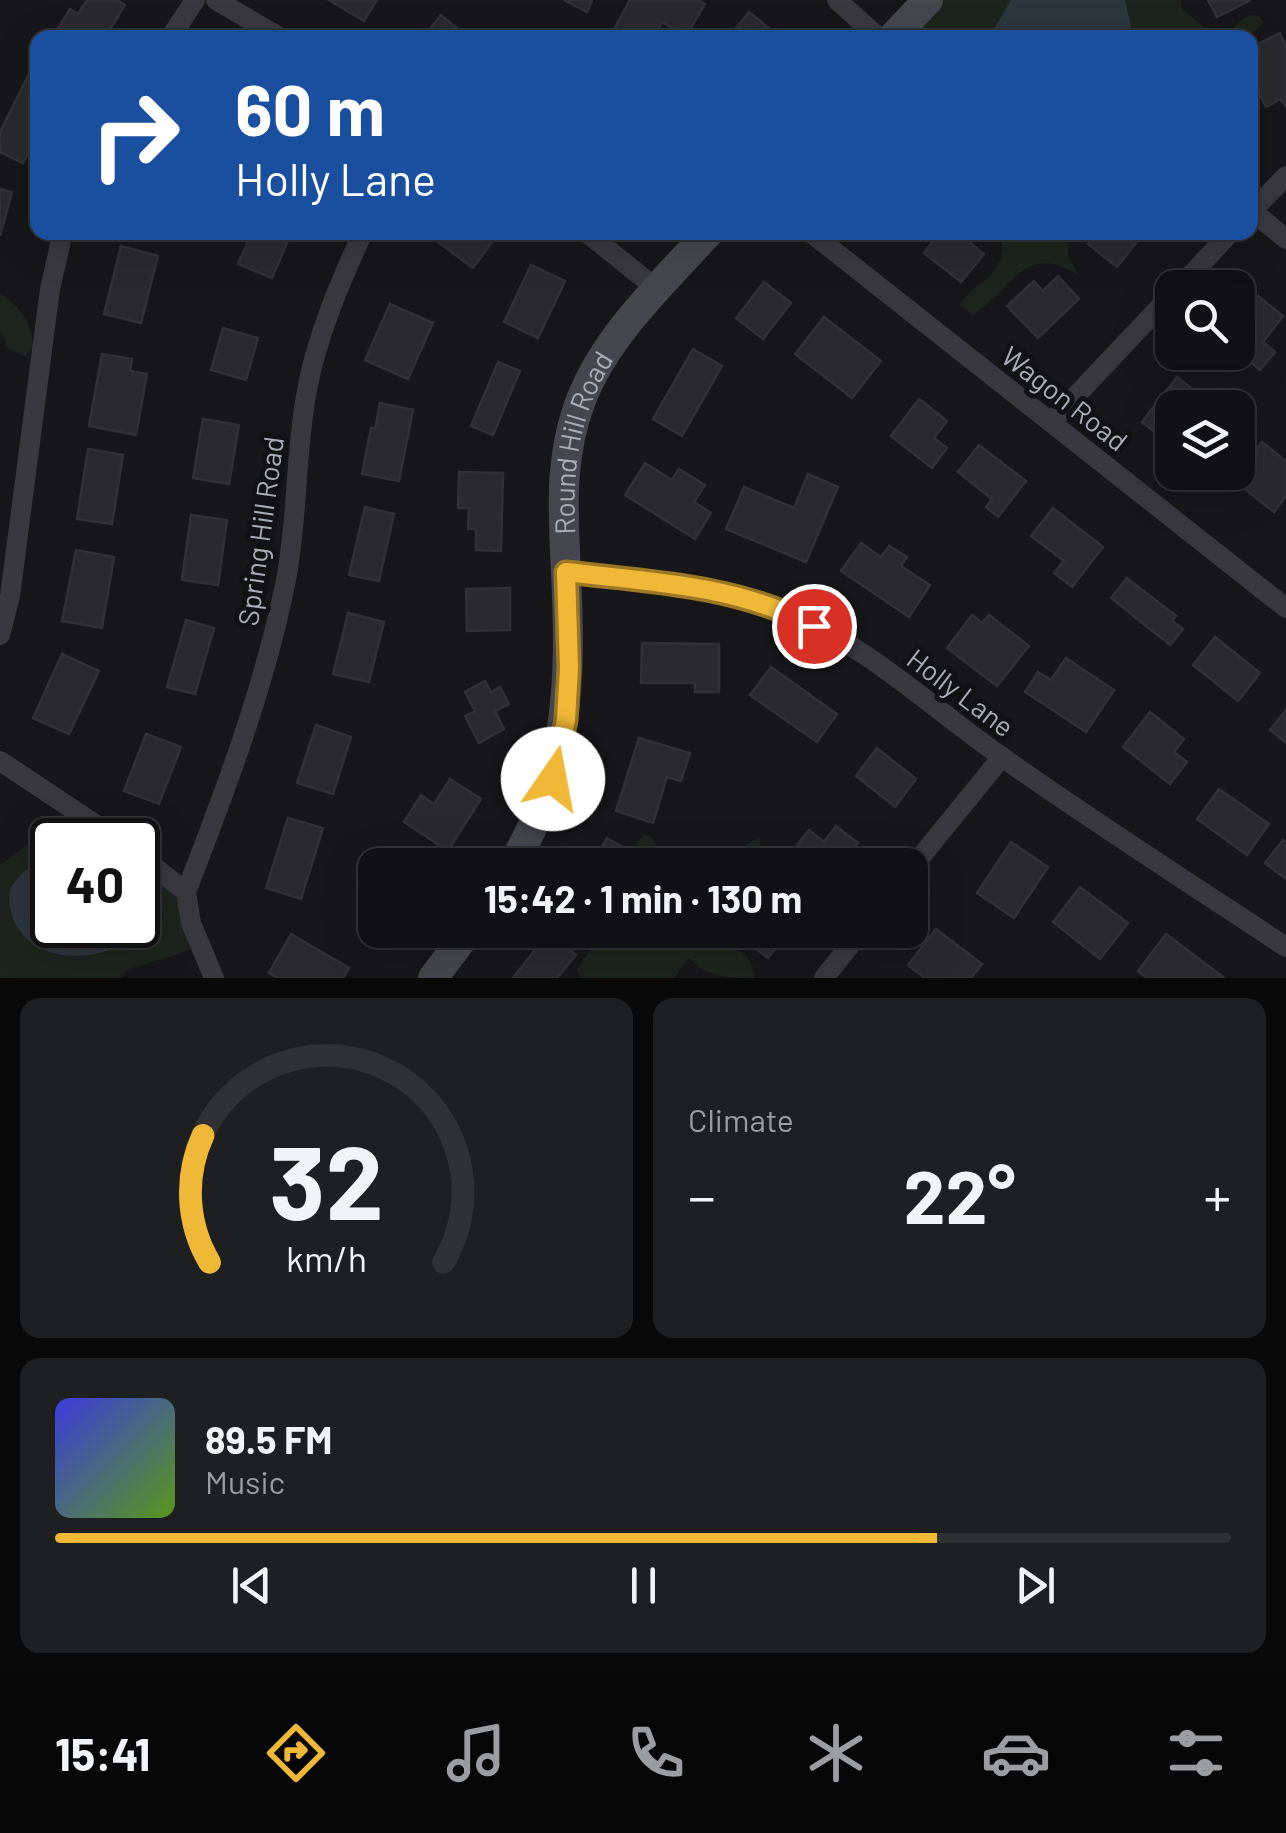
<!DOCTYPE html>
<meta charset="utf-8">
<style>
body{margin:0;font-family:Barlow,sans-serif;background:#1e1f21;color:#f1f3f6;height:100vh;display:flex;flex-direction:column;font-size:38px;white-space:nowrap}
*{box-sizing:border-box;margin:0}
p{font-size:32px;color:#9c9da0}
.icon{flex:none;width:55px;height:55px;fill:none;stroke:currentColor;stroke-width:2;stroke-linecap:round;stroke-linejoin:round}
.map{position:relative;height:978px;overflow:hidden}
.sheet{display:flex;flex-direction:column;gap:20px;padding:20px;background:#09090a;flex:1}
.sheet>*{flex:none}
.top-card{position:absolute;left:30px;top:30px;width:1228px;height:210px;border-radius:20px;box-shadow:0 10px 40px #0002,0 0 0 2px #303133;background:#1a4fa0;color:#fff;overflow:hidden}
.fabs{position:absolute;left:1155px;top:270px;display:grid;gap:20px}
.fabs a{display:grid;place-items:center;width:100px;height:100px;border-radius:20px;background:#111113;box-shadow:0 10px 40px #0002,0 0 0 2px #303133;font-size:50px}
.speed{position:absolute;left:30px;top:818px;display:flex;gap:20px;font-size:50px;font-weight:700;text-align:center}
.speed>*{display:grid;place-content:center;width:130px;height:130px;border-radius:50%;background:#111113;box-shadow:0 10px 40px #0002,0 0 0 2px #303133;line-height:1}
.speed .limit{border:5px solid #111;border-radius:15px;background:#fff;color:#111}
.pin{position:absolute;display:grid;place-items:center;width:85px;height:85px;color:#fff;margin:-42px;border:5px solid #fff;border-radius:50%;box-shadow:0 2px 10px #0007}
.me{position:absolute;width:110px;margin:-55px;rotate:12deg;stroke-linejoin:round;filter:drop-shadow(0 0 8px #0008)}
.turn{display:flex;align-items:center;gap:35px;height:210px;padding:0 40px;font-size:45px}
.turn .icon{width:130px;height:130px;stroke-width:2.5}
.turn b{display:block;font-size:70px;line-height:85px}
.big{font-size:75px;font-weight:700;line-height:1.1}
.sheet .widget{flex:1;display:flex;flex-direction:column;justify-content:center;gap:15px;min-width:0;padding:0 35px;border-radius:20px;background:#1e1f21}
.sheet .dial{align-items:center;gap:0}
.dial svg{height:260px;overflow:visible;fill:none;stroke:#303133;stroke-width:7;stroke-linecap:round;text-anchor:middle}
.dial text{fill:#f1f3f6;stroke:none}
.song{display:flex;align-items:center;gap:30px}
.cover{width:120px;height:120px;border-radius:15px;background:linear-gradient(135deg,hsl(240 70% 55%),hsl(90 70% 35%))}
.played{height:10px;border-radius:5px;background:linear-gradient(90deg,#f0b837 75%,#303133 75%)}
.keys{display:flex;justify-content:space-around;direction:ltr}
.heat{display:flex;justify-content:space-between;align-items:center;font-size:55px;direction:ltr}
.sheet .tiles{flex:1;display:grid;gap:20px;grid-template-columns:1fr 1fr}
.widget:last-child{grid-column:span 2}
.trip{position:absolute;left:358px;top:848px;width:570px;height:100px;border-radius:20px;background:#111113;box-shadow:0 10px 40px #0002,0 0 0 2px #303133;font-weight:700;line-height:100px;text-align:center}
.tabs{display:flex;height:160px;justify-content:space-around;align-items:center;background:#070708;color:#9c9da0}
.tabs .icon{width:70px;height:70px}
.tabs .active{color:#f0b837}
.tabs b{font-size:45px;color:#f1f3f6}
.map>svg:first-child{display:block}
</style>
<div class="map">
<svg width="1286" height="978" viewBox="0 0 1286 978">
<rect width="100%" height="100%" fill="#171719"/>
<g fill="#1d241e">
<path d="M928,0H1181L1182,8L1215,37L892,38Z"/>
<path d="M1250,15L1259,16L1264,22C1251,38 1238,38 1218,37C1229,35 1238,21 1250,15Z"/>
<path d="M1001,233H1067L1069,257L1078,275C1025,241 1012,289 973,315L960,305C978,276 1008,279 1001,233Z"/>
<path d="M0,294C21,307 32,323 33,347L25,356L8,349L0,330Z"/>
<path d="M67,808L119,840H52V925H138V854L186,892L201,947L129,969L120,978H0V865L35,839Z"/>
<path d="M645,835L651,837L666,859V865H656L640,850L636,842Z"/>
<path d="M759,838L762,854L757,865H672C692,854 706,867 726,859C738,854 743,844 759,838Z"/>
<path d="M604,930H704L707,942C733,949 751,947 755,978C729,978 708,978 689,958L674,978H580L577,969Z"/>
</g>
<g fill="#2d353d">
<path d="M1011,0H1125L1133,36L989,37Z"/>
<path d="M52,860V925H138V896L151,910C128,975 0,973 10,889C20,873 33,861 52,860Z"/>
</g>
<g fill="#2a2a2d" stroke="#313135" stroke-width="2.5">
<path d="M87,0H117L125,5L105,38H52L70,9L78,14Z"/>
<path d="M329,0H377L364,21Z"/>
<path d="M564,0H592L587,12Z"/>
<path d="M630,0H697L705,4L686,36L662,22L654,38H634L615,27Z"/>
<path d="M1208,0H1251L1217,17Z"/>
<path d="M749,12L781,38H728Z"/>
<path d="M441,15L469,38H423Z"/>
<path d="M1280,33L1286,46V106L1280,99L1266,107L1250,76V48Z"/>
<path d="M28,76L38,81V134L23,163L0,152V132Z"/>
<path d="M0,189L12,192L0,236Z"/>
<path d="M252,232H282L279,240L287,243L272,278L238,264Z"/>
<path d="M424,232H479L492,242L473,268Z"/>
<path d="M940,232H956L984,254L961,282L924,253Z"/>
<path d="M1097,232L1110,235L1112,232L1143,234L1117,267L1088,244Z"/>
<path d="M121,246L158,256L141,323L104,314Z"/>
<path d="M531,265L565,281L538,338L504,322Z"/>
<path d="M1058,276L1079,299L1038,338L1007,306L1034,281L1043,291Z"/>
<path d="M764,282L791,303L763,339L736,318Z"/>
<path d="M1258,296L1283,316L1263,342L1275,352L1260,370L1238,352V322Z"/>
<path d="M390,304L433,323L408,379L365,360Z"/>
<path d="M824,317L881,361L852,398L795,354Z"/>
<path d="M223,328L258,338L246,380L211,370Z"/>
<path d="M693,349L722,366L682,436L653,419Z"/>
<path d="M102,354L132,359L130,371L147,374L136,435L89,426Z"/>
<path d="M498,362L520,371L493,435L471,426Z"/>
<path d="M1177,377L1191,388L1179,402L1187,408H1172L1170,444L1142,422Z"/>
<path d="M919,399L947,421L934,438L947,448L932,468L891,436Z"/>
<path d="M380,403L413,410L399,481L362,474L371,428L375,429Z"/>
<path d="M203,419L239,425L229,484L193,478Z"/>
<path d="M1262,442L1286,461V496L1274,512L1233,480Z"/>
<path d="M979,445L1026,481L998,517L986,507L992,499L958,472Z"/>
<path d="M88,449L123,455L112,524L77,519Z"/>
<path d="M645,463L672,480L679,469L705,485L694,502L711,513L695,539L625,495Z"/>
<path d="M459,472L503,473L501,551L476,550V529H468L469,508H458Z"/>
<path d="M808,474L838,487L806,562L726,529L744,487L794,508Z"/>
<path d="M365,507L394,514L379,581L349,575Z"/>
<path d="M1053,508L1103,547L1072,587L1054,573L1064,561L1031,536Z"/>
<path d="M191,515L227,520L218,585L182,580Z"/>
<path d="M861,543L881,557L889,546L907,557L901,566L930,585L909,617L841,571Z"/>
<path d="M76,550L114,557L102,628L62,621Z"/>
<path d="M1127,578L1176,616L1172,621L1183,629L1170,645L1111,598Z"/>
<path d="M510,588V630L467,631L466,589Z"/>
<path d="M348,613L384,622L369,682L333,674Z"/>
<path d="M972,615L982,623L989,615L1029,646L997,686L947,648Z"/>
<path d="M186,620L214,628L195,694L167,687Z"/>
<path d="M1215,637L1260,673L1238,701L1193,665Z"/>
<path d="M642,643L719,644V692H695V683H641Z"/>
<path d="M62,654L99,671L69,734L33,718Z"/>
<path d="M1066,658L1114,690L1086,732L1025,692L1038,672L1051,680Z"/>
<path d="M771,667L837,714L817,742L750,695Z"/>
<path d="M485,681L491,692L500,687L509,704L495,711L504,729L479,743L465,716L475,711L465,692Z"/>
<path d="M1286,710V743L1270,730Z"/>
<path d="M1150,712L1184,739L1174,752L1187,762L1170,784L1123,747Z"/>
<path d="M316,725L351,737L333,794L297,783Z"/>
<path d="M146,734L181,747L159,804L124,791Z"/>
<path d="M639,738L690,753L681,781L667,777L653,823L616,811Z"/>
<path d="M877,748L916,779L895,807L856,776Z"/>
<path d="M450,779L481,799L448,851L404,822L421,795L434,804Z"/>
<path d="M1219,789L1269,824L1247,855L1197,819Z"/>
<path d="M288,818L323,828L301,899L266,888Z"/>
<path d="M836,826L858,843L841,865H805L790,854L809,830L824,842Z"/>
<path d="M607,838L653,865H591Z"/>
<path d="M1283,840L1286,843V879L1265,863Z"/>
<path d="M1011,842L1048,867L1014,918L977,893Z"/>
<path d="M1080,887L1128,923L1100,959L1053,922Z"/>
<path d="M375,905V930H394L387,940L363,921Z"/>
<path d="M936,929L982,964L971,978H925L908,965Z"/>
<path d="M732,930H790L768,958Z"/>
<path d="M548,933L576,955L557,978H513Z"/>
<path d="M291,934L349,968L343,978H278L269,973Z"/>
<path d="M1166,934L1223,977L1222,978H1147L1138,971Z"/>
</g>
<g fill="none" stroke-linecap="round" stroke-linejoin="round">
<g stroke="#38383e" stroke-width="20">
<path d="M216,0L281,38"/>
<path d="M837,0L879,38"/>
<path d="M170,38L195,0"/>
<path d="M1252,211L1286,239"/>
<path d="M1250,213L1286,176"/>
<path d="M586,232L657,289"/>
<path d="M810,232L1286,608"/>
<path d="M1179,288L1231,232"/>
<path d="M1051,422L1172,294"/>
<path d="M566,572C641,580 719,583 789,613C869,647 932,708 1002,757C1095,823 1191,884 1286,947"/>
<path d="M0,635L10,596L50,289L63,232"/>
<path d="M0,761L119,840"/>
<path d="M138,854L186,892L191,923L214,978"/>
<path d="M910,870L1002,757"/>
<path d="M186,892C226,789 264,689 286,580C298,518 295,453 307,390C317,335 340,283 363,232"/>
<path d="M824,978L862,930"/>
</g>
<g stroke="#46474e" stroke-width="30">
<path d="M892,38L928,0"/>
<path id="s1" d="M512,865C570,770 571,680 566,572C563,513 559,457 581,400C606,335 663,283 709,232"/>
<path d="M433,978L469,930"/>
</g>
</g>
<g fill="none" stroke-linecap="round" stroke-linejoin="round">
<g stroke="#9c7824" stroke-width="25">
<path id="route" d="M553,779L566,720L569,668L566,572C652,582 737,585 814,626"/>
</g>
<use href="#route" stroke="#f0b837" stroke-width="18"/>
</g>
<g text-anchor="middle" dominant-baseline="central" stroke-width="10" stroke-linejoin="round" paint-order="stroke">
<g font-size="28" fill="#a9adb8" stroke="#121214">
<text transform="translate(1065 398) rotate(38)">Wagon Road</text>
<text stroke="none"><textPath href="#s1" startOffset="435">Round Hill Road</textPath></text>
<text transform="translate(260 531) rotate(-82)">Spring Hill Road</text>
<text transform="translate(961 692) rotate(37)">Holly Lane</text>
</g>
</g>
</svg>
<div class="fabs">
<a><svg class="icon" aria-label="search" viewBox="0 0 24 24"><circle cx="10" cy="10" r="6"/><path d="M15 15l6 6"/></svg></a>
<a><svg class="icon" aria-label="layers" viewBox="0 0 24 24"><path d="M12 4l9 5-9 5-9-5zM3 14l9 5 9-5"/></svg></a>
</div>
<div class="speed"><div class="limit">40</div></div>
<div class="pin" style="left:814px;top:626px;background:#d93025"><svg class="icon" aria-label="arrive" viewBox="0 0 24 24"><path d="M6 21V4h12l-3 4 3 4H6"/></svg></div>
<svg class="me" style="left:553px;top:779px" viewBox="-20 -20 40 40"><circle r="19" fill="#fff"/><path d="M0-13L10 11 0 6-10 11z" fill="#f0b837"/></svg>
<div class="trip">15:42 · 1 min · 130 m</div>
<div class="top-card">
<div class="turn"><svg class="icon" aria-label="right" viewBox="0 0 24 24"><path d="M7 20v-9h11M14 6l5 5-5 5"/></svg><div><b>60 m</b>Holly Lane</div></div>
</div>
</div>
<section class="sheet">
<div class="tiles">
<div class="widget dial"><svg viewBox="0 0 100 80">
<path d="M14 69A42 42 0 1 1 86 69"/>
<path d="M14 69A42 42 0 0 1 12 30" stroke="#f0b837"/>
<text x="50" y="56" font-size="32" font-weight="700">32</text>
<text x="50" y="72" font-size="11">km/h</text>
</svg></div>
<div class="widget"><p>Climate</p>
<div class="heat"><a>−</a><b class="big">22°</b><a>+</a></div>
</div>
<div class="widget">
<div class="song"><i class="cover"></i><div><b>89.5 FM</b><p>Music</p></div></div>
<div class="played"></div>
<div class="keys"><svg class="icon" aria-label="previous" viewBox="0 0 24 24"><path d="M18 5L8 12l10 7zM5 5v14"/></svg><svg class="icon" aria-label="pause" viewBox="0 0 24 24"><path d="M8 5v14M16 5v14"/></svg><svg class="icon" aria-label="next" viewBox="0 0 24 24"><path d="M6 5l10 7-10 7zM19 5v14"/></svg></div>
</div>
</div>
</section>
<nav class="tabs">
<b>15:41</b>
<svg class="icon active" aria-label="directions" viewBox="0 0 24 24"><path d="M12 3l9 9-9 9-9-9zM9 14v-3h6M13 9l2 2-2 2"/></svg>
<svg class="icon" aria-label="music" viewBox="0 0 24 24"><path d="M9 18V5l10-2v13"/><circle cx="6" cy="18" r="3"/><circle cx="16" cy="16" r="3"/></svg>
<svg class="icon" aria-label="phone" viewBox="0 0 24 24"><path d="M5 4h4l2 5-3 2q2 4 5 5l2-3 5 2v4C11 20 4 13 5 4z"/></svg>
<svg class="icon" aria-label="climate" viewBox="0 0 24 24"><path d="M12 3v18M4 7l16 10M4 17L20 7"/></svg>
<svg class="icon" aria-label="car" viewBox="0 0 24 24"><path d="M5 17H2v-5l4-1 3-4h7l3 4 3 1v5h-3M9 17h6M6 11h13"/><circle cx="7" cy="17" r="2"/><circle cx="17" cy="17" r="2"/></svg>
<svg class="icon" aria-label="filters" viewBox="0 0 24 24"><path d="M4 7h16M4 17h16"/><circle cx="9" cy="7" r="2"/><circle cx="15" cy="17" r="2"/></svg>
</nav>
